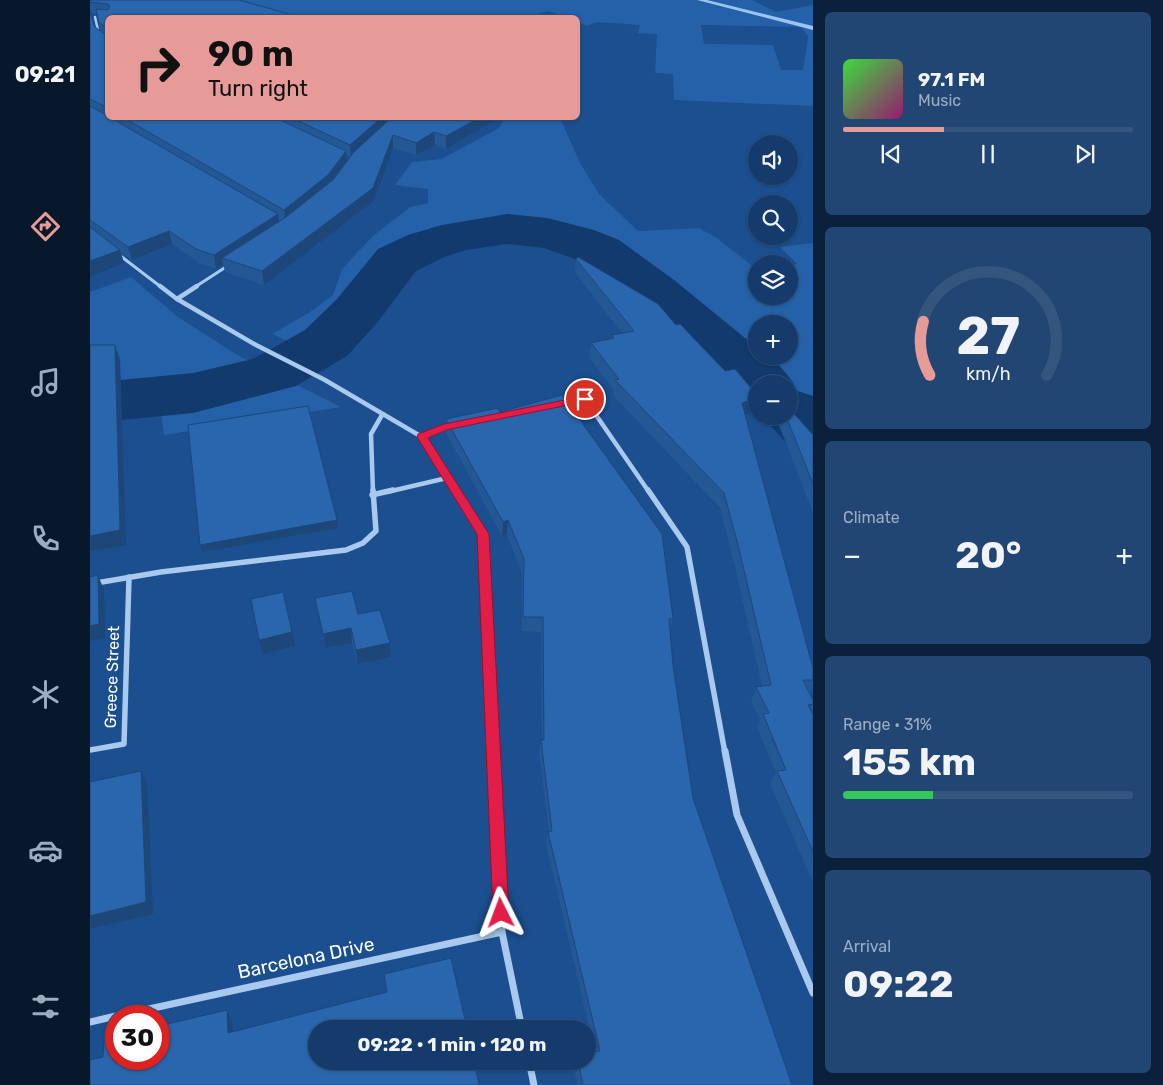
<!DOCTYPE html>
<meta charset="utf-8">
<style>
body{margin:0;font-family:Rubik,sans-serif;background:#214673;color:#f1f3f6;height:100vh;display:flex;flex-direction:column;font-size:19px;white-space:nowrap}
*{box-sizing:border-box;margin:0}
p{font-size:16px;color:#9dadc1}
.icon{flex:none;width:28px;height:28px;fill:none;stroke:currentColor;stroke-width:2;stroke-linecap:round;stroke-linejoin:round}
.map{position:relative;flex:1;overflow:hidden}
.drawer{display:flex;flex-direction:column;gap:12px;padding:12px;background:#0b203b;width:350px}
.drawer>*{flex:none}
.hud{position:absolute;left:15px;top:15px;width:475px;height:105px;border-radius:8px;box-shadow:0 1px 4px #0004,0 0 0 1px #33557e;background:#e69b98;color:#111;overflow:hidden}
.tools{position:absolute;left:658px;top:135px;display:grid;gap:10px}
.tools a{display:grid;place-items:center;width:50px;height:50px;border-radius:50%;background:#143b6b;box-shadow:0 1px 4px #0004,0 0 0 1px #33557e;font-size:25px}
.speed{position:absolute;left:15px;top:1005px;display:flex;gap:10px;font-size:25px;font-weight:700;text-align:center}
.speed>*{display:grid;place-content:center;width:65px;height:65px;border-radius:50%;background:#143b6b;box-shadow:0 1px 4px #0004,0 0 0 1px #33557e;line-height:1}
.speed .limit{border:8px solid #d22;background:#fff;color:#111}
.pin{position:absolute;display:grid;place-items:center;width:42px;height:42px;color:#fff;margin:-21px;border:2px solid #fff;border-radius:50%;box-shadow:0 1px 5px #0007}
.me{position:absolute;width:55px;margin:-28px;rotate:357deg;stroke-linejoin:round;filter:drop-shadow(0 0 4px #0008)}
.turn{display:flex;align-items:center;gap:18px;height:105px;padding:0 20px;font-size:22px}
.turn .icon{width:65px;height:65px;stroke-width:2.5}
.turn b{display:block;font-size:35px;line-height:42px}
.big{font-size:38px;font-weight:700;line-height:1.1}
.drawer .card{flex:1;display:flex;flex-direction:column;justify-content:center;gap:8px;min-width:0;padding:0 18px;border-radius:8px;background:#214673}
.drawer .dial{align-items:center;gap:0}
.dial svg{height:130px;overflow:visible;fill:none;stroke:#33557e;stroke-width:7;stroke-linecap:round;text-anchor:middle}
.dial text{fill:#f1f3f6;stroke:none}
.song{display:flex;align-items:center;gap:15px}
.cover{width:60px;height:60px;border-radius:8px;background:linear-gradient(135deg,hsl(120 70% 55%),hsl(320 70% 35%))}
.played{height:5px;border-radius:2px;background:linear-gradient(90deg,#e69b98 35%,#33557e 35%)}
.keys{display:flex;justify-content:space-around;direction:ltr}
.heat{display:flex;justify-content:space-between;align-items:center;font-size:28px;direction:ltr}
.charge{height:8px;border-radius:4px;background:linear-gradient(90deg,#34c759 31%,#33557e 0)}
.trip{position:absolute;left:218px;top:1020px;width:288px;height:50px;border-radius:25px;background:#143b6b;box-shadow:0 1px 4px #0004,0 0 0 1px #33557e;font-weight:700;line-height:50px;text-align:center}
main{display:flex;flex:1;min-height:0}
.tabs{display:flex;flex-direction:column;width:90px;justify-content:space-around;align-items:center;background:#08182b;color:#9dadc1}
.tabs .icon{width:35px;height:35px}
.tabs .selected{color:#e69b98}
.tabs b{font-size:22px;color:#f1f3f6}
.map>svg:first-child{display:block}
</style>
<main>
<nav class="tabs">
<b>09:21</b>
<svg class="icon selected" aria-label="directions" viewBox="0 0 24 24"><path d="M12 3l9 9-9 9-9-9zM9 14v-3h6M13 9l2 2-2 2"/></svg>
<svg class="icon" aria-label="music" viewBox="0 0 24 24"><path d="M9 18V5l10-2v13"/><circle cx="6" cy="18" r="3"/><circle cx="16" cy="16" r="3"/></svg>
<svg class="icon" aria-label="phone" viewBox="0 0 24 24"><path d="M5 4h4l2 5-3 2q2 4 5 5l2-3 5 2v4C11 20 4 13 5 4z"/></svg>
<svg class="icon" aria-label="climate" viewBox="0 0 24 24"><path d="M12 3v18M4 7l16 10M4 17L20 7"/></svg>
<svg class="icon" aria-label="car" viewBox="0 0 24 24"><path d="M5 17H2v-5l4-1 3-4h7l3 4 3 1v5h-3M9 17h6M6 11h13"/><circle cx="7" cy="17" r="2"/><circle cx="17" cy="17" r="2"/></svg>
<svg class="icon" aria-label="filters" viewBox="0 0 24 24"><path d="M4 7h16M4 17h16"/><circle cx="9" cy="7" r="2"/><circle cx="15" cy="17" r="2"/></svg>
</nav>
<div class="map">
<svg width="723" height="1085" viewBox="0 0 723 1085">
<rect width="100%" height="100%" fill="#1b4f8f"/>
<g fill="#2461a8" fill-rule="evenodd">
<path d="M0,0H662L686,12L723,5V106L584,100L583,74L565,73L567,34L548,33L550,25L508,22L496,26L488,22V18L476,17L458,11L430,18H138ZM611,25L711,27L718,36L713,70H691L683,45L614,44Z"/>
<path d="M415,118H470L490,163L509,194L548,231L609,228L627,238L666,269V296H699V265L707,264L690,247L723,243V454L683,416H699V384H666V400L586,323L523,268L492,251L459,243L420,238L378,241L339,254L306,275L245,363L182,334L220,312L243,295L252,269L283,236L320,207L338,203V189L305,185L322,162L351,159L409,128ZM666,324H699V356H666Z"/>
<path d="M41,277L88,317L149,356L251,407L74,435L71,412L0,415V292Z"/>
</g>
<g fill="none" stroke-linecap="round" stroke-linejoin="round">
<path fill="#9cc4f0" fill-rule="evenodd" d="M607,0H617L723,26V30Z"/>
<path fill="#123a6d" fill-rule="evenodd" d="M417,214L457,218L504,230L529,240L584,280L666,347V356C684,356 694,370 704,384L701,389L723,396V453L700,447L672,416H699V384H666V401L651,398L544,304L493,262L454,248L417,244L376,250L354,257L326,271L287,323L257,356L206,386L103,413L0,423V383L103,373L163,359L215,330L247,299L288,249L318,235L352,225Z"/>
<path stroke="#a9c9ee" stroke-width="2.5" d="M5,17L9,35L18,42"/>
<g stroke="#a9c9ee" stroke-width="3">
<path d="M28,254L71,287"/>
<path d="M105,287L139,265"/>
</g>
<g stroke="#a9c9ee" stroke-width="4.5">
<path d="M70,286L87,299L166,345L235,380L332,437L366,492"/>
<path d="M87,299L107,286"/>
<path d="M471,404L495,399L559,492"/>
<path d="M332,437L362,426"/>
<path d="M283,492L281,434L292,415"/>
<path d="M297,492L357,478"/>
</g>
<g stroke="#a9c9ee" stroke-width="5.5">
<path d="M366,490L393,534L403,753"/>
<path d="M558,490L597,547L635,753"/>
<path d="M282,495L303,490"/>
<path d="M0,584L71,572L256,550L273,543L286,531L283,490"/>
<path d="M0,750L34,744L39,577"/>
</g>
<g stroke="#a9c9ee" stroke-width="7">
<path d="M403,751L412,932L432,1029"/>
<path d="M635,751L647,815L723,993"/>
<path d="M27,1016L412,932"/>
<path d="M0,1022L26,1016"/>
<path d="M439,1061L444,1085"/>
</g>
</g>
<g fill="#245895" fill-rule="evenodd">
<path d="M149,0L18,18V118H407V119L356,149L345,145L326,155L303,148L284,201L174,285L135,272L133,264L126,269L109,263L82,244L42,260L31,253L34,263L0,277V2ZM1,13L7,14L11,32L4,26ZM256,155L260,157L257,161Z"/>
<path d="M486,259L586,325L635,371L666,394V408L665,412L655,415L723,668V687L720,693L723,700V708L722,711L723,714V882L680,784L686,773L667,727L670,720L661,701L666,687L672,686L644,563L630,508L523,395L524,390L499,357L501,343L521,339L522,335L532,333L485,273Z"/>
<path d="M410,412L583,619L580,630L583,666L603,798L702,1085H488L483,1064L484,1061H496L505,1052L456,844L458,832H459L449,753L451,740H452L451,632L432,631V573L417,535L412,536L356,433V419Z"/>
<path d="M688,416H699L723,435V513L687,420Z"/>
<path d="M225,598L268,614L300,643L301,657L267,664L262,643L236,648Z"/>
</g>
<g fill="#1d4779">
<path d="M291,118H306L261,158L260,145Z"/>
<path d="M389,118H407V119L356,149V136Z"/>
<path d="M344,132L345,145L326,155V143Z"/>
<path d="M303,135V148L284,201L174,285L172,271Z"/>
<path d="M256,151L257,163L239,188L196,223L194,210Z"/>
<path d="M188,214L190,227L132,258L133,264L126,269L124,255Z"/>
<path d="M79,231L82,244L42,260L38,247Z"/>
<path d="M30,250L34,263L0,277V261Z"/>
<path d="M25,345L30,359L36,545L1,551L0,548V536Z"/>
<path d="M666,398V408L665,412L648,417L652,403Z"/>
<path d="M247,520L248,528L112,552L110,545Z"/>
<path d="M418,520L417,535L412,536L413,522Z"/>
<path d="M8,575L14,590L15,638L0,641V626Z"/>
<path d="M261,628L262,643L236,648L233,634Z"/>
<path d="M202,632L205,646L173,654L169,640Z"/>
<path d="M300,643L301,657L267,664L266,650Z"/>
<path d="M51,771L57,784L63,914L0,929V916Z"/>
<path d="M137,1010L142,1020L144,1042L138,1033Z"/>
</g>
<g fill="#2a66ad" stroke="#1d4779">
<path d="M0,0H149L213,18H18V30L9,22L6,9L18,10L20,6L18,4L0,2Z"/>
<path d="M0,10L4,26L14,34L18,33V108L0,99Z"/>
<path d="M0,106L18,116V118H21L188,214L124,255L106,249L79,231L38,247L0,220Z"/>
<path d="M34,118H186L256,151L238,175L194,210Z"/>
<path d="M202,118H291L260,145Z"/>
<path d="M301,118H389L356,136L344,132L326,143L303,135L283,188L172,271L132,258L196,217L243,180L264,152Z"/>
<path d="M0,227L30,250L0,261Z"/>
<path d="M488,257L568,304L586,325L590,324L635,371L645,369L666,394V398L652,403L723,668V680H713L723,700V704L718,705L723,714V852L687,771L696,770L673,714L679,713L666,687L681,685L649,549L634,493L525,380L529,379L501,343L524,338L522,335L544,331L486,259Z"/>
<path d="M0,345H25L30,530L0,536Z"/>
<path d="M472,395L572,534L583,619H579L583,666L603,798L702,1085H493L488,1061H496V1054L510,1051L458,832L462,831L451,740H454L453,617H433L434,559L418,520L413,522L356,419L408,408L410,412Z"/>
<path d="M218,406L247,520L110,545L98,425Z"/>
<path d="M699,408L723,435V484L696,416H699Z"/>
<path d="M8,575L9,624L0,626V577Z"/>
<path d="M262,591L268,614L290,610L300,643L266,650L261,628L233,634L225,598Z"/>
<path d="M193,592L202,632L169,640L161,599Z"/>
<path d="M51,771L56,902L0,916V782Z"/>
<path d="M361,958L377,1029H226V1061H384L389,1085H0V1060L13,1057L14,1039L26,1036V1059H69V1026L137,1010L138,1033L297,992L294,974Z"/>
</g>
<path fill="#e11d48" stroke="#92132f" d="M495,396H498V401L356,430L338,438L399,534L419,913L417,919L411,921L405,919L403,913L387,534L327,437L328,434L354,424Z"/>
<g text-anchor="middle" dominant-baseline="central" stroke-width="5" stroke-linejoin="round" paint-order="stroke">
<g font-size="16" fill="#fff" stroke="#1b4f8f">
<text transform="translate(22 677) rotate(-88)">Greece Street</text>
</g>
<g font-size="19" fill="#fff" stroke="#1b4f8f">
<text transform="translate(216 958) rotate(-12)">Barcelona Drive</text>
</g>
</g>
</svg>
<div class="tools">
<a><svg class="icon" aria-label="sound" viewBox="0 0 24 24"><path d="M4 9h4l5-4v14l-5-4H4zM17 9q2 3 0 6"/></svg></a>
<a><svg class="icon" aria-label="search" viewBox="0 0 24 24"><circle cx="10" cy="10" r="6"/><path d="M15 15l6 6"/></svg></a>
<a><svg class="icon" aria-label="layers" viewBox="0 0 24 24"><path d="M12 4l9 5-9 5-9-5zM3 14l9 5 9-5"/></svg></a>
<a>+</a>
<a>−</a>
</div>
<div class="speed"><div class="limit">30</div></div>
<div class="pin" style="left:495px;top:399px;background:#d93025"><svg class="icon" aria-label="arrive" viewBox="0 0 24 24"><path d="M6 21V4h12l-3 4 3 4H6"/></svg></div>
<svg class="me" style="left:411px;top:913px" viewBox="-20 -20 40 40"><path d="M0-17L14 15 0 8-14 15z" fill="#e11d48" stroke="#fff" stroke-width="4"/></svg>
<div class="trip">09:22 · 1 min · 120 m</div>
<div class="hud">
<div class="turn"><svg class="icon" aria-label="right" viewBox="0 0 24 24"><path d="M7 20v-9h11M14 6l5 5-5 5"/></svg><div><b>90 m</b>Turn right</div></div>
</div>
</div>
<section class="drawer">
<div class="card">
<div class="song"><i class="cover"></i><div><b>97.1 FM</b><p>Music</p></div></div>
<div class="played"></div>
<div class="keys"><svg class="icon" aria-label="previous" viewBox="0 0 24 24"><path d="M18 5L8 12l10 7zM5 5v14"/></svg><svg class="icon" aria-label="pause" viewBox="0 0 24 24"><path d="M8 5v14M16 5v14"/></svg><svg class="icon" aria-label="next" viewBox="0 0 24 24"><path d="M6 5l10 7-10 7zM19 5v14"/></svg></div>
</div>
<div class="card dial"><svg viewBox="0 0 100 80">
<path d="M14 69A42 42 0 1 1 86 69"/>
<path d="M14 69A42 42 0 0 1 10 36" stroke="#e69b98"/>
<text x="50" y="56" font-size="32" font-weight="700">27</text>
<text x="50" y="72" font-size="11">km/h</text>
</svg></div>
<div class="card"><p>Climate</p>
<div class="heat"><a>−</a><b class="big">20°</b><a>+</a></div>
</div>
<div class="card"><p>Range · 31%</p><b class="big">155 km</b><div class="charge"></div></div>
<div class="card"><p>Arrival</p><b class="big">09:22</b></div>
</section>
</main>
